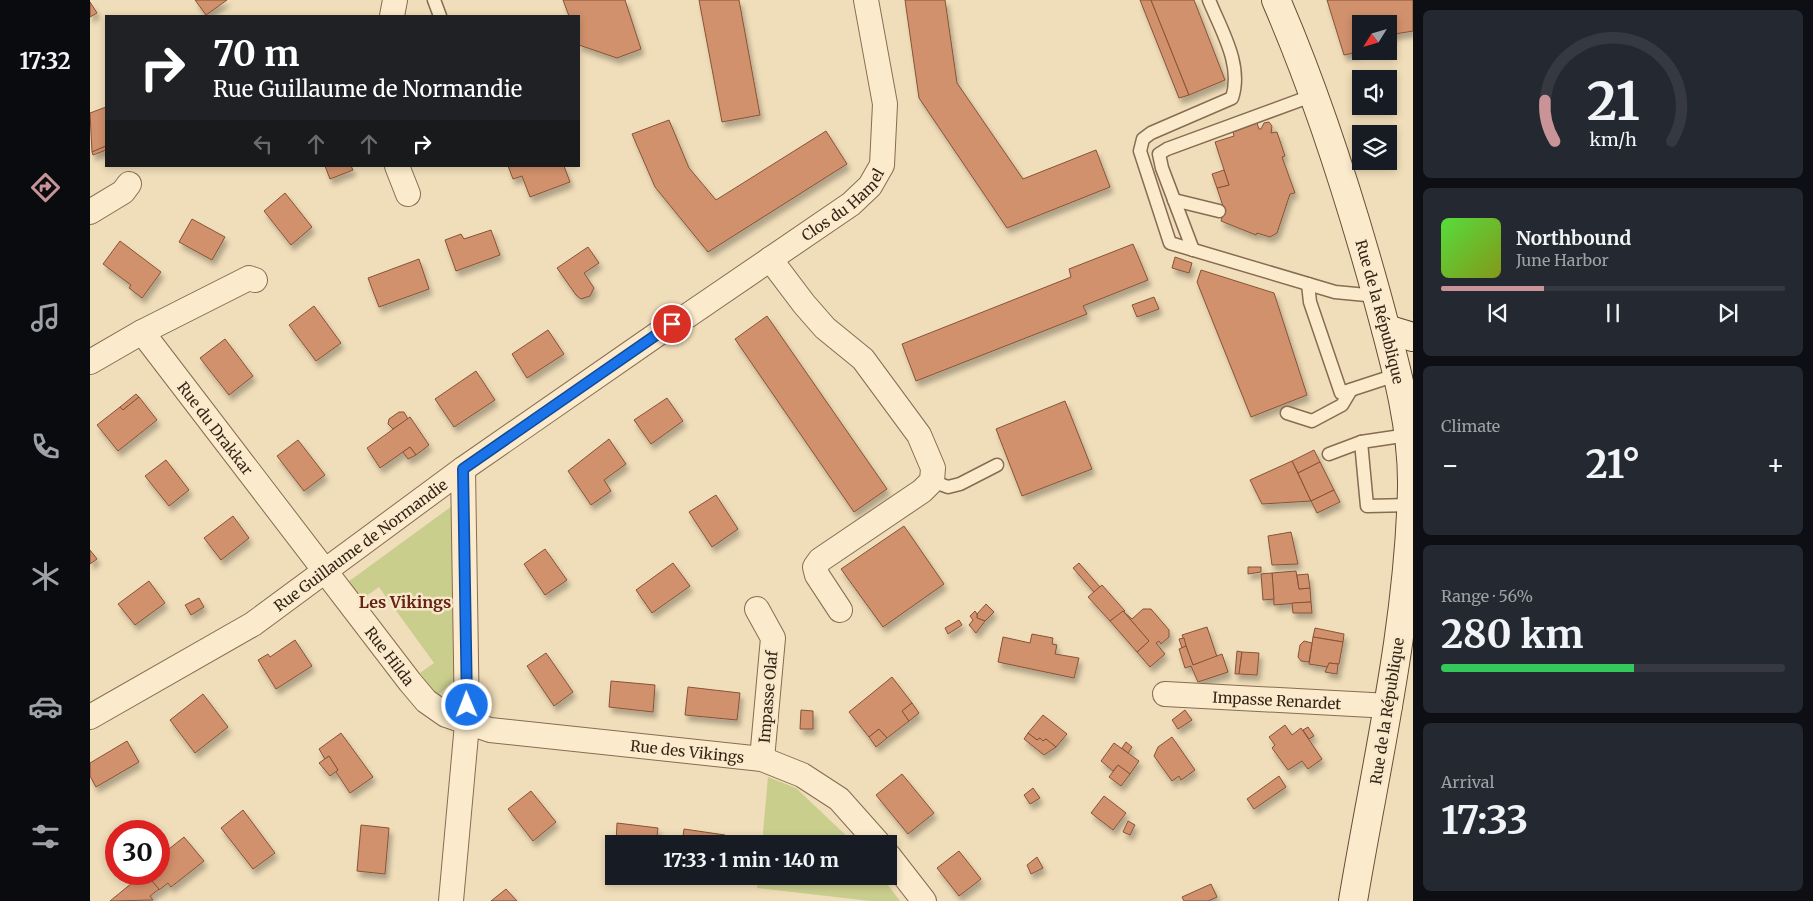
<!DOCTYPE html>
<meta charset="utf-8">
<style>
body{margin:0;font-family:Merriweather,serif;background:#242831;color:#f1f3f6;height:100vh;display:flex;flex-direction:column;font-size:19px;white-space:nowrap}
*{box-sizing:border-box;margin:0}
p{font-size:16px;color:#9ea1a6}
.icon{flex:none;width:28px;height:28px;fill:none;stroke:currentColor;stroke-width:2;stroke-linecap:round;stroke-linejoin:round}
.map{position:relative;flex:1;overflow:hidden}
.sheet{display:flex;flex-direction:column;gap:10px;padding:10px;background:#0d0f14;width:400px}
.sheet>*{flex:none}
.banner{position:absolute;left:15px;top:15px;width:475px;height:152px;border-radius:0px;box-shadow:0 2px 8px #0003;background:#202124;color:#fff;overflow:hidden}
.needle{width:32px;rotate:233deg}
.tools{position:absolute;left:1262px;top:15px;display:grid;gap:10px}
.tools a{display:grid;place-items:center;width:45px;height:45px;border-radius:0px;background:#171b24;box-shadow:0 2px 8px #0003;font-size:25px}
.speed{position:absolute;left:15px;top:820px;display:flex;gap:10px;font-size:25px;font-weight:700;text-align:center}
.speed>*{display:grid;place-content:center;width:65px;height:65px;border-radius:50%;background:#171b24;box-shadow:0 2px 8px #0003;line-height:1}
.speed .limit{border:8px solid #d22;background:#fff;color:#111}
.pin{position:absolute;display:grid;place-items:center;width:42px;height:42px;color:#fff;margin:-21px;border:2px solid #fff;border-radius:50%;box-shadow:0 1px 5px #0007}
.me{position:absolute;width:55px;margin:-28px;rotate:359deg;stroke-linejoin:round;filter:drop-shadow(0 0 4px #0008)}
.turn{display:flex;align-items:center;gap:18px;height:105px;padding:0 25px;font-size:22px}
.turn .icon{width:65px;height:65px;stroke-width:2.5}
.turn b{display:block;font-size:35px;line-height:42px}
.lanes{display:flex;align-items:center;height:48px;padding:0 25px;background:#0003;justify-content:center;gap:25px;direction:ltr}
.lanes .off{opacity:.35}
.big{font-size:38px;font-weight:700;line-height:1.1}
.sheet .widget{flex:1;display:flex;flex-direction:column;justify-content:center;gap:8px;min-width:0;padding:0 18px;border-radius:8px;background:#242831}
.sheet .dial{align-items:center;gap:0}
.dial svg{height:130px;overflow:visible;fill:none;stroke:#363941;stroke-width:7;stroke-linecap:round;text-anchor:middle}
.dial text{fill:#f1f3f6;stroke:none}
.song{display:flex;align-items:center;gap:15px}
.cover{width:60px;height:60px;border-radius:8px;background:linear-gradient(135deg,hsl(110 70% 55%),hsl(70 70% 35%))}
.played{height:5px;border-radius:2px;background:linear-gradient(90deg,#c99498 30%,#363941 30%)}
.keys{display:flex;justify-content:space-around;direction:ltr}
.heat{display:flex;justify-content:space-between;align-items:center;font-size:28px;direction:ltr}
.charge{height:8px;border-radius:4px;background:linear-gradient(90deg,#34c759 56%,#363941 0)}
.trip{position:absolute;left:515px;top:835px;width:292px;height:50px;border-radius:0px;background:#171b24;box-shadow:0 2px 8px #0003;font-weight:700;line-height:50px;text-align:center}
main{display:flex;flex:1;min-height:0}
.menu{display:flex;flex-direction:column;width:90px;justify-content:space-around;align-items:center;background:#090b0e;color:#9ea1a6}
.menu .icon{width:35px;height:35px}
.menu .active{color:#c99498}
.menu b{font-size:22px;color:#f1f3f6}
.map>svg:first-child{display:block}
</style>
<main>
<nav class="menu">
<b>17:32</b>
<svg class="icon active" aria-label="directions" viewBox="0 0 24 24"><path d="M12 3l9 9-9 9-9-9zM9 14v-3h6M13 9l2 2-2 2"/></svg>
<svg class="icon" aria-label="music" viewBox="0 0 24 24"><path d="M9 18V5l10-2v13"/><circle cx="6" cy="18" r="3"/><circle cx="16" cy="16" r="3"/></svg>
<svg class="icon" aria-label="phone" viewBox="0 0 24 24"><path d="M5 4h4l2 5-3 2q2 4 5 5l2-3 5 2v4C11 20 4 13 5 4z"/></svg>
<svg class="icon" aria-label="climate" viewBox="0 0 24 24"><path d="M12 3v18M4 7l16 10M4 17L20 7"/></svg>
<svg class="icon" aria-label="car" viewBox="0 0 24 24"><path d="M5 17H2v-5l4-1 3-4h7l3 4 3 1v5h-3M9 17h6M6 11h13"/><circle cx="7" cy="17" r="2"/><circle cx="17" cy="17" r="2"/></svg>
<svg class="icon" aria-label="filters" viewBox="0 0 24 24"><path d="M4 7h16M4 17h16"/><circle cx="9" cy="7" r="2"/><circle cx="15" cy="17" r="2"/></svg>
</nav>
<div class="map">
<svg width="1323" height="901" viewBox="0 0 1323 901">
<defs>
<filter id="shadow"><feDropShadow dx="3" dy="5.5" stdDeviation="2.5" flood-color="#0004"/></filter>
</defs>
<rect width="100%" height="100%" fill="#f0ddb9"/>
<g fill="#c9ce8d">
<path d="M362,506L368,677L347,696L330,673L344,663L289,587L272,599L258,582Z"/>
<path d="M678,777L706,788L765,844H672Z"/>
<path d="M668,876H791L810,901H780L667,888Z"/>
</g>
<g fill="#d1916c" stroke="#875337" filter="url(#shadow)">
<path d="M105,0H137L116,15Z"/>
<path d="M473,0H535L551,49L527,58L489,45V16H479Z"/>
<path d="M609,0H649L670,115L632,122Z"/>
<path d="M815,0H855L867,83L933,179L1006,150L1020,187L917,228L829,98Z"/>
<path d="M1050,0H1061L1099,95L1089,98Z"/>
<path d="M1061,0H1104L1135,80L1099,95Z"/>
<path d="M1237,0H1323V31L1299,35V24H1271V40H1266L1268,52L1254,55Z"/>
<path d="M0,2L7,13L0,17Z"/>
<path d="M16,107V146L2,152L0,113Z"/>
<path d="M579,120L599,168L626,200L736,131L757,164L618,252L565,187L542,134Z"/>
<path d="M1179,122L1182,126L1181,133L1187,132L1195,156L1192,157L1205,193L1200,194L1187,233L1180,237L1167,233L1166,235L1131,221L1134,209L1127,188L1139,185L1125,142L1144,136L1143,132L1167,123L1169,129H1171L1174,123Z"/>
<path d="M16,146V150L3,155L2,152Z"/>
<path d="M235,166H261L263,170L240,179Z"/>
<path d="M418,166H474L480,182L440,197L432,176L423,179Z"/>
<path d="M1134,170L1139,185L1127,188L1122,174Z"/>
<path d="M195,193L222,227L201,245L174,211Z"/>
<path d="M102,219L135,237L122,260L89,242Z"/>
<path d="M401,230L410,255L366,271L355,240L371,234L374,239Z"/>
<path d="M30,241L71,272L52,298L39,288L41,285L13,264Z"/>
<path d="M1043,244L1058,280L993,306L997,314L826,381L812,344L981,277L979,269Z"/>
<path d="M498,247L509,263L494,273L504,288L500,296L491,299L486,295L467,268Z"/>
<path d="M1085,257L1102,263L1099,273L1082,268Z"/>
<path d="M329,259L339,289L289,307L278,278Z"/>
<path d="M1111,270L1184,293L1217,395L1161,417L1107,282Z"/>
<path d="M1064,297L1069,309L1047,317L1042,305Z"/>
<path d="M224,306L251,343L226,361L199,325Z"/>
<path d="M677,316L797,489L764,512L645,339Z"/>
<path d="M458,330L474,354L437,378L422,354Z"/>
<path d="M135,339L163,376L139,395L110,358Z"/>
<path d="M386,371L405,400L364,427L345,399Z"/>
<path d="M46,394L49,397L33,410L30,407Z"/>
<path d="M49,397L67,420L28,451L7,425L30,407L33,410Z"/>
<path d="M577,398L593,421L561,444L544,420Z"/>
<path d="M975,401L1002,469L932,496L906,429Z"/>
<path d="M309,412H314L318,419L303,429L298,424L299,419Z"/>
<path d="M320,417L339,445L326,455L320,447L290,468L277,448Z"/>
<path d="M519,439L536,464L514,480L521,491L501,505L478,471Z"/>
<path d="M208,440L235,475L214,491L187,456Z"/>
<path d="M320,447L326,455L318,459L313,452Z"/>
<path d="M1224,450L1230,462L1208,473L1202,461Z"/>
<path d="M76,460L99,490L79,506L55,476Z"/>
<path d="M1202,461L1221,501L1172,504L1160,480Z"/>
<path d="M1230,462L1244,490L1221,501L1208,473Z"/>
<path d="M1244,490L1250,502L1227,513L1221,501Z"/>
<path d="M626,495L648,529L622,547L599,512Z"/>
<path d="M143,516L159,538L131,560L114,538Z"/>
<path d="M814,526L854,584L793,627L751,569Z"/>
<path d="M1201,532L1208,564L1182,565L1178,536Z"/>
<path d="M455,549L477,580L455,595L434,564Z"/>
<path d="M0,550L7,559L0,564Z"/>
<path d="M583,563L600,586L562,613L546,590Z"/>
<path d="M989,563L1010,587L1004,592L983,568Z"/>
<path d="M1158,567H1171V572L1158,574Z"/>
<path d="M1206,571L1209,589L1220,588L1221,602L1184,605L1182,573Z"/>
<path d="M1182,573L1184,599L1173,600L1171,574Z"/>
<path d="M1218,574L1220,588L1209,589L1207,575Z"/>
<path d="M59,581L75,603L45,625L28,604Z"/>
<path d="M1012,585L1035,611L1020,621L998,597Z"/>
<path d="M109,598L114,607L101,615L95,605Z"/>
<path d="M1221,602L1222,613H1203L1202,603Z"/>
<path d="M896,604L904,612L895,621L887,618V614Z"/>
<path d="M1053,609H1061L1079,630V637L1071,644L1069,641L1066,643L1075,654L1060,667L1047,652L1059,641L1034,612L1042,619Z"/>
<path d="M885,611L887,614V618L895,621L886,633L879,625L883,620L880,616Z"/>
<path d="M1033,611L1059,641L1047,652L1020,621Z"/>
<path d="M869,620L872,625L858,634L855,628Z"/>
<path d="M1117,627L1127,657L1103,665L1092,635Z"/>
<path d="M1225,628L1254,634L1253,642L1223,637Z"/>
<path d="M942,634L963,638L962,644L967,645L965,654L989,658L984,678L908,662L913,637L940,643Z"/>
<path d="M1223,637L1253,642L1249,664L1239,663L1238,667L1219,664Z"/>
<path d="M1094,638L1096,646L1092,648L1089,639Z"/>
<path d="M205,640L222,666L186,689L168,660L178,654L180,657Z"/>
<path d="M1214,641L1222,643L1219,662L1211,661L1208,657L1210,645Z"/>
<path d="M1096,646L1103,665L1132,654L1138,672L1108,682L1101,666L1095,668L1089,649Z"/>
<path d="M1147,651L1152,652L1149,674H1145Z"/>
<path d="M1152,652L1169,653L1167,675L1149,674Z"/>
<path d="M456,653L483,692L464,706L437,666Z"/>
<path d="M1239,663L1248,664L1247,674L1235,672Z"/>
<path d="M802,677L822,703L812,711L819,721L797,738L789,729L779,737L759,712Z"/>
<path d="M521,681L565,685L563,712L519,707Z"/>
<path d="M598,687L650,693L647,720L595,715Z"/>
<path d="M113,694L138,727L105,753L80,720Z"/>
<path d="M822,703L829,713L819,721L812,711Z"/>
<path d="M711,710L723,711V729H710Z"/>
<path d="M1095,710L1102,720L1088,729L1082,720Z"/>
<path d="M953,715L977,734L966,747L956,739L953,741L950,738L947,740L938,733Z"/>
<path d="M1195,725L1202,735L1211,728L1232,759L1218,769L1212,761L1198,770L1182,748L1185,745L1179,737Z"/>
<path d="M1218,727L1224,736L1219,739L1213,730Z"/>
<path d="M789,729L797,738L786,747L779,737Z"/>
<path d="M251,733L283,777L260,793L246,772L248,770L239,756L235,759L229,749Z"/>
<path d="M938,733L947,740L950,738L953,741L956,739L966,747L954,755L934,739Z"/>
<path d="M1082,737L1105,770L1091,780L1089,776L1082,781L1064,756L1068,747Z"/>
<path d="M37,741L49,762L6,787L0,776V763Z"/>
<path d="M1036,742L1042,747L1038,753L1032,748Z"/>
<path d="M1024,743L1049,761L1040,774L1028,765L1023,771L1011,761Z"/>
<path d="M239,756L248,770L240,776L229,763Z"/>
<path d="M1028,765L1040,774L1031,786L1019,777Z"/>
<path d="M812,774L844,813L818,834L786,795Z"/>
<path d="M1189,776L1196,787L1164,809L1157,799Z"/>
<path d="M943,788L950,798L940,804L934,795Z"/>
<path d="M441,791L466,822L443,841L418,809Z"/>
<path d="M1014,796L1036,813L1023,830L1001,813Z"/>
<path d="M153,810L185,853L163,869L131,828Z"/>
<path d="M1038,821L1045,825L1040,835L1033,832Z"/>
<path d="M527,823L568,828L566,844H526Z"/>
<path d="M271,825L299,828L295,874L267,871Z"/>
<path d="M594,829L635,835L634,844H592Z"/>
<path d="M94,837L114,861L81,887L78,883L69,890L56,874H69V857Z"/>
<path d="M869,851L891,879L869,896L847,868Z"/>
<path d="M947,857L953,868L941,874L937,865Z"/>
<path d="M53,874H56L69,889L60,896L63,900L20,901Z"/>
<path d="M1121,884L1127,897L1118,901H1094L1092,897Z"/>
<path d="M416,889L427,901H401Z"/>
</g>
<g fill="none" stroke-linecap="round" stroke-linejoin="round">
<g stroke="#876c53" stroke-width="15">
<g id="lane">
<path d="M344,0L350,16"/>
<path d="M1119,0C1131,30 1153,65 1142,98L1061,133L1053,139L1050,151L1080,243L1245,292L1287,296"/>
<path d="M1084,200L1129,211"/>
<path d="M1103,250L1072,168L1069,154L1077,149L1224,95"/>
<path d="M1218,284L1220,302L1251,393L1306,375"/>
<path d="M1197,413L1222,421L1252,405L1261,390"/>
<path d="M1271,442L1277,506L1321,505"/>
<path d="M1239,454L1271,442L1318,435"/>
<path d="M842,481L858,487L870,484L907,465"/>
</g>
</g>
<g stroke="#876c53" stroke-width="26">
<g id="street">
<path d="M302,16L305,0"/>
<path d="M307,166L318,194"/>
<path d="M0,212L33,192L39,184"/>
<path d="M680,259L714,304L735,328L773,359L829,435L843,468L842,481L832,491L730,560L725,567L727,575L750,610"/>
<path id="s1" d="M597,316L761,204L780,186L792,165L795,104L776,0"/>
<path d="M52,332L159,278L165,280"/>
<path id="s2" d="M0,362L52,332L320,682L336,701L356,715L400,730L672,759L712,775L749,799L789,844"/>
<path d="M667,609L683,638L672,759"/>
<path id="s3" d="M1075,694L1300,706"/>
<path id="s4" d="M0,717L163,624L373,469L582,324"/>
<path d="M799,856L834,901"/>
<path d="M361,901L377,724L373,469"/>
</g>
</g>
<g stroke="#684d37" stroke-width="30">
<g id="secondary">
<path id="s5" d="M1186,0C1228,97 1260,198 1288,300C1304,360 1323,424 1322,487C1319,627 1286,763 1263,901"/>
<path d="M1296,329L1323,337"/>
</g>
</g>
<use href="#lane" stroke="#fbebcc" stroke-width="12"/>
<use href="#street" stroke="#fbebcc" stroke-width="24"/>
<use href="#secondary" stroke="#fbebcc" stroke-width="28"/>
</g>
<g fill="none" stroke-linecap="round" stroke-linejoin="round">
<g stroke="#114b97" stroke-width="12">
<path id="route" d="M377,705L373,469L582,324"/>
</g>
<use href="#route" stroke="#1a73e8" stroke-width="9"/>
</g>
<g text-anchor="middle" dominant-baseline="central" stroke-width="5" stroke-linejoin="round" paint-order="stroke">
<g font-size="15" fill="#352519" stroke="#f7e8c9">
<text stroke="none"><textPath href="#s1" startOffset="192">Clos du Hamel</textPath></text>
<text stroke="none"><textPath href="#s5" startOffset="329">Rue de la République</textPath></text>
<text stroke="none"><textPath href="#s2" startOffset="181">Rue du Drakkar</textPath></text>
<text stroke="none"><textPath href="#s4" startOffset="321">Rue Guillaume de Normandie</textPath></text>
<text stroke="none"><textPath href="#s2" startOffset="468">Rue Hilda</textPath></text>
<text transform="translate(678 697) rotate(-85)">Impasse Olaf</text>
<text stroke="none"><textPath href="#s3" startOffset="112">Impasse Renardet</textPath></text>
<text transform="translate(1297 711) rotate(-81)">Rue de la République</text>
<text stroke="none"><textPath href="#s2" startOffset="795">Rue des Vikings</textPath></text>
</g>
<g font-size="16" font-weight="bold" fill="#642316" stroke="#f7e8c9">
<text x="315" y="602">Les Vikings</text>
</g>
</g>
</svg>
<div class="tools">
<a><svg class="needle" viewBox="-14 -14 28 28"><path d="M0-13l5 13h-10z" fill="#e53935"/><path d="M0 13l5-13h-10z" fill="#9ea1a6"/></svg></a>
<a><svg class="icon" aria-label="sound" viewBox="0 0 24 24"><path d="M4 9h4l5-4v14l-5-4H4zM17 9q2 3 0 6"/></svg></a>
<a><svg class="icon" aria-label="layers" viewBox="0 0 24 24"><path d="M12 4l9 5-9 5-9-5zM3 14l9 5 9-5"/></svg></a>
</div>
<div class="speed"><div class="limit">30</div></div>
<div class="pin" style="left:582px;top:324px;background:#d93025"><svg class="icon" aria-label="arrive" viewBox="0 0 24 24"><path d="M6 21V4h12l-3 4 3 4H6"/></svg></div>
<svg class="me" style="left:377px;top:705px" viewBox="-20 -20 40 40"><circle r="17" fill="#1a73e8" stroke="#fff" stroke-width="3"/><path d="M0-11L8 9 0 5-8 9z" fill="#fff"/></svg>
<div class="trip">17:33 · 1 min · 140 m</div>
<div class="banner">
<div class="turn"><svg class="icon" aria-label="right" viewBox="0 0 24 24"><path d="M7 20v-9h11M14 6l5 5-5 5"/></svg><div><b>70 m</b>Rue Guillaume de Normandie</div></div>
<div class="lanes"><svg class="icon off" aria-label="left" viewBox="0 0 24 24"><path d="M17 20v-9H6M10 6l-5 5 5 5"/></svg><svg class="icon off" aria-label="ahead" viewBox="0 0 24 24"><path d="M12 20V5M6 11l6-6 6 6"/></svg><svg class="icon off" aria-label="ahead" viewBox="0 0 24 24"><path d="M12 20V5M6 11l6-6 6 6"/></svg><svg class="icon" aria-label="right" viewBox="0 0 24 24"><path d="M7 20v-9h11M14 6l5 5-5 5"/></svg></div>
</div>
</div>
<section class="sheet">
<div class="widget dial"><svg viewBox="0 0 100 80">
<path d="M14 69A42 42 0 1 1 86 69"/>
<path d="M14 69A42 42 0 0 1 8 44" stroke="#c99498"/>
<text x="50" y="56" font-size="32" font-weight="700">21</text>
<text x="50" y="72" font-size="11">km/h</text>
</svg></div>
<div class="widget">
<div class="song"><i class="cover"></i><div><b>Northbound</b><p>June Harbor</p></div></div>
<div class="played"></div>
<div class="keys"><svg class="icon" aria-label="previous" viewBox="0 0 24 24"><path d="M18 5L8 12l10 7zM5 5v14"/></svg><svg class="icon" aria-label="pause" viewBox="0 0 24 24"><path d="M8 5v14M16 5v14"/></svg><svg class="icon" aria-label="next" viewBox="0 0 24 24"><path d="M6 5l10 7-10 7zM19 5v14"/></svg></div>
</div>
<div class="widget"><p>Climate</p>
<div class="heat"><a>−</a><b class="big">21°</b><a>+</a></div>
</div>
<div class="widget"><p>Range · 56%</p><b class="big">280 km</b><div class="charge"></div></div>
<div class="widget"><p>Arrival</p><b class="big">17:33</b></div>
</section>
</main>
